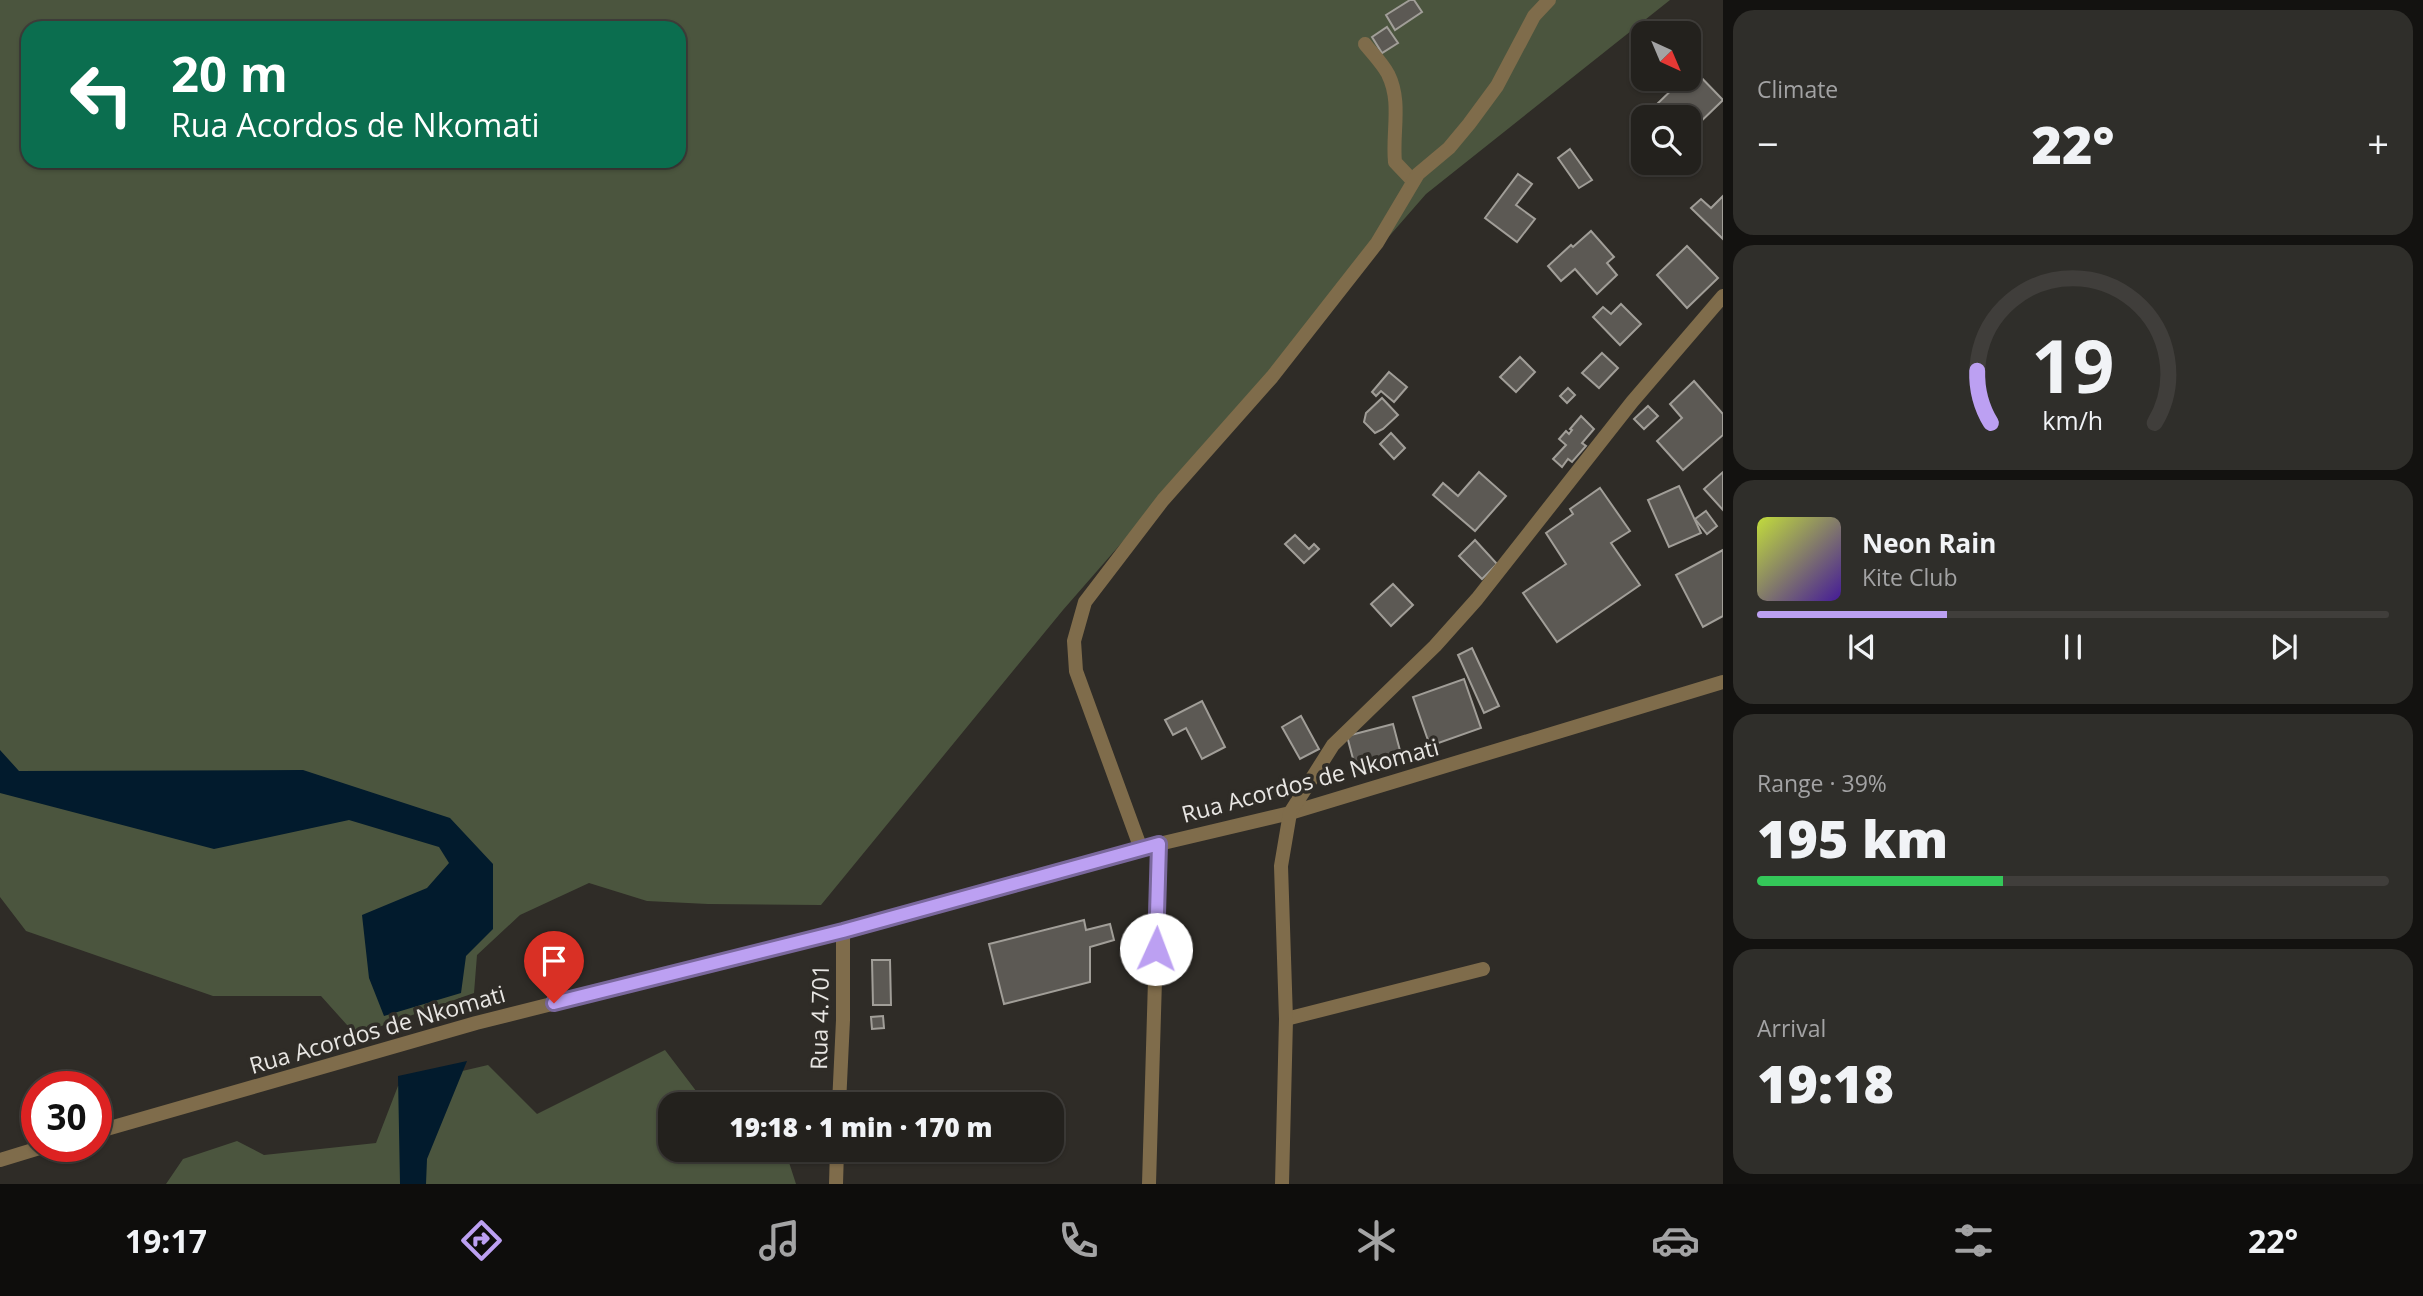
<!DOCTYPE html>
<meta charset="utf-8">
<style>
body{margin:0;font-family:"Open Sans",sans-serif;background:#2f2e2a;color:#f1f3f6;height:100vh;display:flex;flex-direction:column;font-size:26px;white-space:nowrap}
*{box-sizing:border-box;margin:0}
p{font-size:23px;color:#a3a3a4}
.icon{flex:none;width:38px;height:38px;fill:none;stroke:currentColor;stroke-width:2;stroke-linecap:round;stroke-linejoin:round}
.map{position:relative;flex:1;overflow:hidden}
.sheet{display:flex;flex-direction:column;gap:10px;padding:10px;background:#131210;width:700px}
.sheet>*{flex:none}
.top-card{position:absolute;left:21px;top:21px;width:665px;height:147px;border-radius:21px;box-shadow:0 2px 5px #0004,0 0 0 2px #403e3b;background:#0b6e4f;color:#fff;overflow:hidden}
.needle{width:46px;rotate:136deg}
.fabs{position:absolute;left:1631px;top:21px;display:grid;gap:14px}
.fabs a{display:grid;place-items:center;width:70px;height:70px;border-radius:14px;background:#23211d;box-shadow:0 2px 5px #0004,0 0 0 2px #403e3b;font-size:35px}
.speed{position:absolute;left:21px;top:1071px;display:flex;gap:14px;font-size:35px;font-weight:700;text-align:center}
.speed>*{display:grid;place-content:center;width:91px;height:91px;border-radius:50%;background:#23211d;box-shadow:0 2px 5px #0004,0 0 0 2px #403e3b;line-height:1}
.speed .limit{border:10px solid #d22;background:#fff;color:#111}
.pin{position:absolute;display:grid;place-items:center;width:60px;height:60px;color:#fff;margin:-72px -30px;border-radius:50% 50% 50% 0;rotate:-45deg;box-shadow:0 0 7px #0007}
.pin .icon{rotate:45deg}
.me{position:absolute;width:77px;margin:-38px;rotate:2deg;stroke-linejoin:round;filter:drop-shadow(0 0 5px #0008)}
.turn{display:flex;align-items:center;gap:24px;height:147px;padding:0 35px;font-size:32px}
.turn .icon{width:91px;height:91px;stroke-width:2.5}
.turn b{display:block;font-size:49px;line-height:60px}
.big{font-size:52px;font-weight:800;line-height:1.1}
.sheet .widget{flex:1;display:flex;flex-direction:column;justify-content:center;gap:10px;min-width:0;padding:0 24px;border-radius:21px;background:#2f2e2a}
.sheet .dial{align-items:center;gap:0}
.dial svg{height:182px;overflow:visible;fill:none;stroke:#403e3b;stroke-width:7;stroke-linecap:round;text-anchor:middle}
.dial text{fill:#f1f3f6;stroke:none}
.song{display:flex;align-items:center;gap:21px}
.cover{width:84px;height:84px;border-radius:10px;background:linear-gradient(135deg,hsl(70 70% 55%),hsl(260 70% 35%))}
.played{height:7px;border-radius:4px;background:linear-gradient(90deg,#bca0f2 30%,#403e3b 30%)}
.keys{display:flex;justify-content:space-around;direction:ltr}
.heat{display:flex;justify-content:space-between;align-items:center;font-size:38px;direction:ltr}
.charge{height:10px;border-radius:5px;background:linear-gradient(90deg,#34c759 39%,#403e3b 0)}
.trip{position:absolute;left:658px;top:1092px;width:406px;height:70px;border-radius:21px;background:#23211d;box-shadow:0 2px 5px #0004,0 0 0 2px #403e3b;font-weight:800;line-height:70px;text-align:center}
.tab-bar{display:flex;height:112px;justify-content:space-around;align-items:center;background:#0e0d0c;color:#a3a3a4}
.tab-bar .icon{width:49px;height:49px}
.tab-bar .on{color:#bca0f2}
.tab-bar b{font-size:32px;color:#f1f3f6}
main{display:flex;flex:1;min-height:0}
.map>svg:first-child{display:block}
</style>
<main>
<div class="map">
<svg width="1723" height="1184" viewBox="0 0 1723 1184">
<rect width="100%" height="100%" fill="#2f2c27"/>
<g fill="#4b553e" fill-rule="evenodd">
<path d="M0,0H1670L1426,194L1063,610L821,905L708,904L647,901L589,883L520,915L477,955L474,993L356,1035L321,996H213L26,931L0,897ZM28,28H679V161H28Z"/>
<path d="M665,1050L706,1104H670V1150H785L796,1184H166L183,1159L237,1141L264,1155L376,1143L398,1086L488,1065L537,1114Z"/>
</g>
<g fill="#021b2d">
<path d="M0,750L19,771L303,770L450,818L493,864V929L466,956L461,993L384,1016L369,978L362,915L427,888L449,863L439,847L349,820L214,849L0,793Z"/>
<path d="M467,1061L427,1159L426,1184H400L398,1076Z"/>
</g>
<g fill="#5c5954" stroke="#a19e98" stroke-width="2">
<path d="M1410,0H1414L1422,12L1395,30L1386,15Z"/>
<path d="M1387,27L1398,43L1382,53L1372,37Z"/>
<path d="M1693,69L1723,100L1689,133V117H1666L1655,106L1683,79H1689V73Z"/>
<path d="M1570,149L1592,180L1579,188L1558,158Z"/>
<path d="M1518,174L1532,184L1516,205L1535,219L1517,242L1485,218Z"/>
<path d="M1723,196V239L1691,208L1701,199L1711,208Z"/>
<path d="M1591,231L1614,257L1607,263L1617,275L1597,294L1575,269L1561,281L1548,266L1571,245L1573,247Z"/>
<path d="M1687,246L1718,278L1687,308L1657,275Z"/>
<path d="M1621,304L1641,324L1620,345L1593,317L1603,307L1611,314Z"/>
<path d="M1602,353L1618,368L1599,388L1582,373Z"/>
<path d="M1520,357L1535,372L1516,392L1500,377Z"/>
<path d="M1389,372L1407,387L1394,402L1381,391L1376,396L1372,392Z"/>
<path d="M1694,381L1723,414V435L1683,470L1657,441L1682,418L1670,404Z"/>
<path d="M1568,388L1575,395L1567,403L1560,396Z"/>
<path d="M1382,398L1398,415L1383,429L1375,433L1364,422L1366,413Z"/>
<path d="M1648,406L1658,416L1644,429L1634,419Z"/>
<path d="M1581,416L1594,429L1582,443L1586,446L1572,462L1568,459L1562,467L1553,459L1566,445L1559,439L1566,431L1569,434L1572,430L1570,429Z"/>
<path d="M1391,433L1405,448L1394,459L1380,444Z"/>
<path d="M1479,472L1506,496L1475,531L1433,495L1443,483L1458,496Z"/>
<path d="M1723,472V510L1704,489Z"/>
<path d="M1679,486L1701,533L1669,547L1648,500Z"/>
<path d="M1600,488L1630,531L1611,543L1640,585L1557,642L1523,593L1566,564L1546,533L1573,514L1570,509Z"/>
<path d="M1706,511L1717,526L1707,534L1695,519Z"/>
<path d="M1295,535L1309,549L1314,544L1319,549L1304,563L1285,544Z"/>
<path d="M1475,540L1497,564L1482,579L1459,556Z"/>
<path d="M1723,550V616L1703,627L1676,575Z"/>
<path d="M1393,584L1413,605L1391,626L1371,604Z"/>
<path d="M1472,648L1499,706L1484,713L1458,655Z"/>
<path d="M1464,679L1481,728L1430,746L1413,697Z"/>
<path d="M1202,701L1225,747L1202,759L1186,728L1173,735L1165,720Z"/>
<path d="M1301,716L1319,749L1300,759L1282,727Z"/>
<path d="M1393,724L1403,762L1357,774L1347,736Z"/>
<path d="M1084,920L1086,930L1110,924L1114,940L1090,947V982L1004,1004L989,944Z"/>
<path d="M872,960H890L891,1005H873Z"/>
<path d="M883,1016L884,1028L872,1029L871,1017Z"/>
</g>
<g fill="none" stroke-linecap="round" stroke-linejoin="round">
<g stroke="#7f6c4b" stroke-width="14">
<path d="M1365,44C1372,53 1382,63 1388,74C1402,102 1392,132 1395,162L1413,181"/>
<path d="M1141,849L1076,671L1074,641L1085,602L1163,500L1272,377L1377,243L1418,174L1449,148L1469,124L1497,86L1534,16L1549,0"/>
<path d="M1286,1019L1483,969"/>
<path d="M839,1104L843,1020V931"/>
<path d="M96,1132L476,1023L843,931L1159,844L1290,813L1723,682"/>
<path d="M0,1160L46,1146"/>
<path d="M836,1184L837,1150"/>
<path d="M1149,1184L1159,844"/>
<path d="M1282,1184L1286,1019L1281,866L1290,813L1333,745L1435,646L1477,599L1632,402L1723,296"/>
</g>
</g>
<g fill="none" stroke-linecap="round" stroke-linejoin="round">
<g stroke="#7a689d" stroke-width="18">
<path id="route" d="M554,1003L843,931L1159,844L1156,949"/>
</g>
<use href="#route" stroke="#bca0f2" stroke-width="12"/>
</g>
<g text-anchor="middle" dominant-baseline="central" stroke-width="7" stroke-linejoin="round" paint-order="stroke">
<g font-size="23" fill="#e8e6e3" stroke="#2f2c27">
<text transform="translate(1310 780) rotate(-15)">Rua Acordos de Nkomati</text>
<text transform="translate(819 1017) rotate(-89)">Rua 4.701</text>
<text transform="translate(377 1029) rotate(-16)">Rua Acordos de Nkomati</text>
</g>
</g>
</svg>
<div class="fabs">
<a><svg class="needle" viewBox="-14 -14 28 28"><path d="M0-13l5 13h-10z" fill="#e53935"/><path d="M0 13l5-13h-10z" fill="#a3a3a4"/></svg></a>
<a><svg class="icon" aria-label="search" viewBox="0 0 24 24"><circle cx="10" cy="10" r="6"/><path d="M15 15l6 6"/></svg></a>
</div>
<div class="speed"><div class="limit">30</div></div>
<div class="pin" style="left:554px;top:1003px;background:#d93025"><svg class="icon" aria-label="arrive" viewBox="0 0 24 24"><path d="M6 21V4h12l-3 4 3 4H6"/></svg></div>
<svg class="me" style="left:1156px;top:949px" viewBox="-20 -20 40 40"><circle r="19" fill="#fff"/><path d="M0-13L10 11 0 6-10 11z" fill="#bca0f2"/></svg>
<div class="trip">19:18 · 1 min · 170 m</div>
<div class="top-card">
<div class="turn"><svg class="icon" aria-label="left" viewBox="0 0 24 24"><path d="M17 20v-9H6M10 6l-5 5 5 5"/></svg><div><b>20 m</b>Rua Acordos de Nkomati</div></div>
</div>
</div>
<section class="sheet">
<div class="widget"><p>Climate</p>
<div class="heat"><a>−</a><b class="big">22°</b><a>+</a></div>
</div>
<div class="widget dial"><svg viewBox="0 0 100 80">
<path d="M14 69A42 42 0 1 1 86 69"/>
<path d="M14 69A42 42 0 0 1 8 46" stroke="#bca0f2"/>
<text x="50" y="56" font-size="32" font-weight="700">19</text>
<text x="50" y="72" font-size="11">km/h</text>
</svg></div>
<div class="widget">
<div class="song"><i class="cover"></i><div><b>Neon Rain</b><p>Kite Club</p></div></div>
<div class="played"></div>
<div class="keys"><svg class="icon" aria-label="previous" viewBox="0 0 24 24"><path d="M18 5L8 12l10 7zM5 5v14"/></svg><svg class="icon" aria-label="pause" viewBox="0 0 24 24"><path d="M8 5v14M16 5v14"/></svg><svg class="icon" aria-label="next" viewBox="0 0 24 24"><path d="M6 5l10 7-10 7zM19 5v14"/></svg></div>
</div>
<div class="widget"><p>Range · 39%</p><b class="big">195 km</b><div class="charge"></div></div>
<div class="widget"><p>Arrival</p><b class="big">19:18</b></div>
</section>
</main>
<nav class="tab-bar">
<b>19:17</b>
<svg class="icon on" aria-label="directions" viewBox="0 0 24 24"><path d="M12 3l9 9-9 9-9-9zM9 14v-3h6M13 9l2 2-2 2"/></svg>
<svg class="icon" aria-label="music" viewBox="0 0 24 24"><path d="M9 18V5l10-2v13"/><circle cx="6" cy="18" r="3"/><circle cx="16" cy="16" r="3"/></svg>
<svg class="icon" aria-label="phone" viewBox="0 0 24 24"><path d="M5 4h4l2 5-3 2q2 4 5 5l2-3 5 2v4C11 20 4 13 5 4z"/></svg>
<svg class="icon" aria-label="climate" viewBox="0 0 24 24"><path d="M12 3v18M4 7l16 10M4 17L20 7"/></svg>
<svg class="icon" aria-label="car" viewBox="0 0 24 24"><path d="M5 17H2v-5l4-1 3-4h7l3 4 3 1v5h-3M9 17h6M6 11h13"/><circle cx="7" cy="17" r="2"/><circle cx="17" cy="17" r="2"/></svg>
<svg class="icon" aria-label="filters" viewBox="0 0 24 24"><path d="M4 7h16M4 17h16"/><circle cx="9" cy="7" r="2"/><circle cx="15" cy="17" r="2"/></svg>
<b>22°</b>
</nav>
